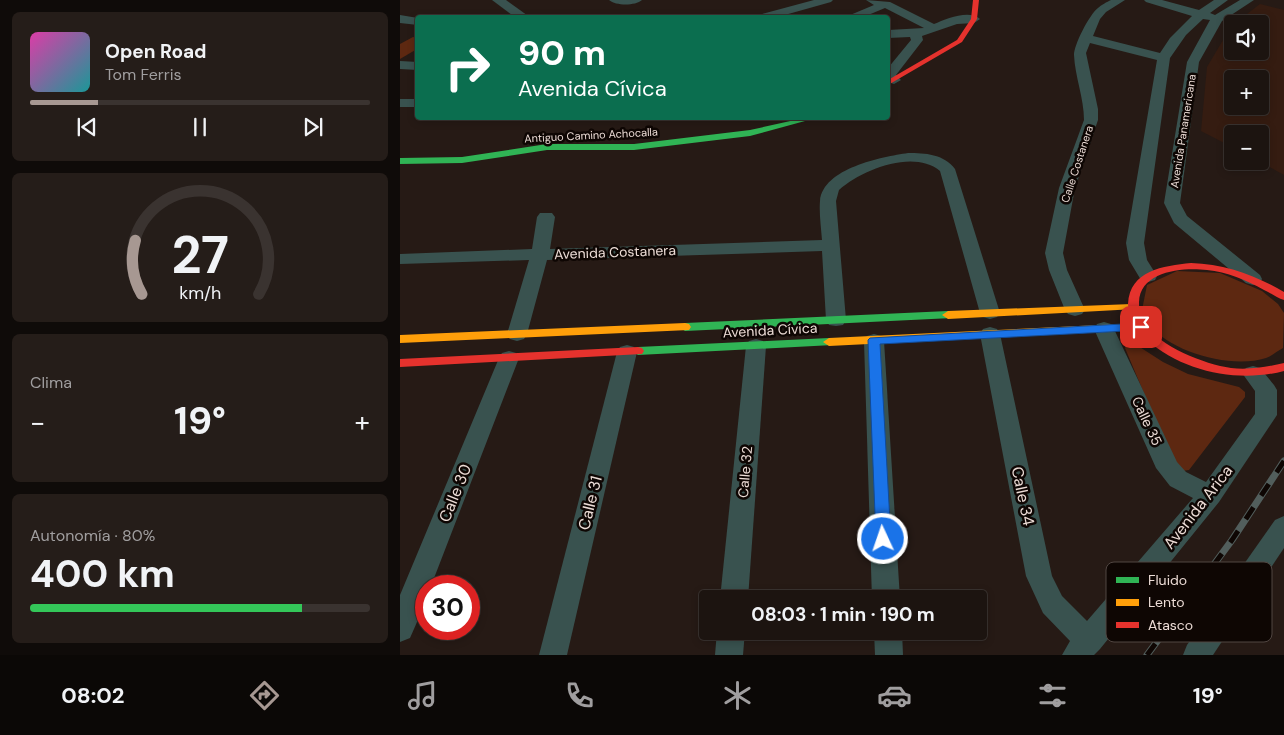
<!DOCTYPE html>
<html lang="es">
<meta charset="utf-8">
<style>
body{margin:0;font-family:"DM Sans",sans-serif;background:#251d19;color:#f1f3f6;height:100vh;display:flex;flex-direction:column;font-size:19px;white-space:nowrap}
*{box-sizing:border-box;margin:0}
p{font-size:16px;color:#a09e9f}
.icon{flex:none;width:28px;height:28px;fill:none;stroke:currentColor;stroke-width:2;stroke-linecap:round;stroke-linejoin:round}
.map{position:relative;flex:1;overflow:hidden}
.drawer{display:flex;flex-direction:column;gap:12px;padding:12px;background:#0f0b09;width:400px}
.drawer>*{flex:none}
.banner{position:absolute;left:15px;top:15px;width:475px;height:105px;border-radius:5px;box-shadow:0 2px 8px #0003,0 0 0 1px #3a3330;background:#0b6e4f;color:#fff;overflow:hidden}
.fabs{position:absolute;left:824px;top:15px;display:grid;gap:10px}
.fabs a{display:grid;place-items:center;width:45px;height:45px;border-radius:5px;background:#1c1410;box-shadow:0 2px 8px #0003,0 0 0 1px #3a3330;font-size:25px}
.speed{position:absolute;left:15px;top:575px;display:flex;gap:10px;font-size:25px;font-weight:700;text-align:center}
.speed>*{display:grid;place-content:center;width:65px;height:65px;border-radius:50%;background:#1c1410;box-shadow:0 2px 8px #0003,0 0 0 1px #3a3330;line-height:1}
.speed .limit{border:8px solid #d22;background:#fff;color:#111}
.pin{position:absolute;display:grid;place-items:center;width:42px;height:42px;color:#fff;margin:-21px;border-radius:10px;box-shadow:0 2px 8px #0006}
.me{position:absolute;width:55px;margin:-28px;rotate:357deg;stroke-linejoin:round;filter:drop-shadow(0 0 4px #0008)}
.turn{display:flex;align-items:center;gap:18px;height:105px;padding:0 20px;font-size:22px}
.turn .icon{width:65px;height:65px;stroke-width:2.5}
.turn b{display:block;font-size:35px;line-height:42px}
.big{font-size:38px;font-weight:700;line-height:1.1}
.drawer .tile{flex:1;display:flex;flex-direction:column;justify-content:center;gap:8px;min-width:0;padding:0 18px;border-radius:8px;background:#251d19}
.drawer .dial{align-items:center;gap:0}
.dial svg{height:130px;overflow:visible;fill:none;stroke:#3a3330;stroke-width:7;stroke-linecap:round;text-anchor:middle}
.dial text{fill:#f1f3f6;stroke:none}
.song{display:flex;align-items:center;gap:15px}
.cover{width:60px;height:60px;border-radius:8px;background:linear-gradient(135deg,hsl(320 70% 55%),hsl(180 70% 35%))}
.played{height:5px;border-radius:2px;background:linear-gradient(90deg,#a79892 20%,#3a3330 20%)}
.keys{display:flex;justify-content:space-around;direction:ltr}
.heat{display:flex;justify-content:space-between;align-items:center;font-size:28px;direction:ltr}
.charge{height:8px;border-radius:4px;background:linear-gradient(90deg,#34c759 80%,#3a3330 0)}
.trip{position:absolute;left:299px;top:590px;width:288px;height:50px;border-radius:5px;background:#1c1410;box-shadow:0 2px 8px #0003,0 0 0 1px #3a3330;font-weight:700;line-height:50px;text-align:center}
.menu{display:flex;height:80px;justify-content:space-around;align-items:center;background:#0b0806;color:#a09e9f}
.menu .icon{width:35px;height:35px}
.menu .active{color:#a79892}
.menu b{font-size:22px;color:#f1f3f6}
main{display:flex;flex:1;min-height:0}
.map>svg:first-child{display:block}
</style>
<main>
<section class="drawer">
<div class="tile">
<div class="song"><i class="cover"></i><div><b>Open Road</b><p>Tom Ferris</p></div></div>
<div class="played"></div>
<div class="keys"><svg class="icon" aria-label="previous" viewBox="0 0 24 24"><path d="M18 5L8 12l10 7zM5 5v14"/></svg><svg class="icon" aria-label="pause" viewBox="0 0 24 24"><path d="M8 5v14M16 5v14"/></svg><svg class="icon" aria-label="next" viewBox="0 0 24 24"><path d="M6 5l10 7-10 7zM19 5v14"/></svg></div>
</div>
<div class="tile dial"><svg viewBox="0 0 100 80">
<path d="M14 69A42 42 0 1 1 86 69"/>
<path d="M14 69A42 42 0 0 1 10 36" stroke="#a79892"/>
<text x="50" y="56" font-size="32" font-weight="700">27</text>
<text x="50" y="72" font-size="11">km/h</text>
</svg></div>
<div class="tile"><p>Clima</p>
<div class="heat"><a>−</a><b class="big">19°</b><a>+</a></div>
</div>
<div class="tile"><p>Autonomía · 80%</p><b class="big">400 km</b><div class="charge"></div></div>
</section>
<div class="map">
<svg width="884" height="655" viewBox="0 0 884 655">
<rect width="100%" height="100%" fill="#261a15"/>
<path fill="#351c11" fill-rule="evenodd" d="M860,4L884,10V175L859,161L860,134H832V147L801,131L807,67L832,25V51H860V24H834ZM832,79H860V106H832Z"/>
<g fill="#5d2811">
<path d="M13,37L17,38V49L0,59V44Z"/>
<path d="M777,271L820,273L862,291L878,304L884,313L883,348C877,351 872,356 866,358C832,369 771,353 749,324C746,319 744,314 742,310L747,285Z"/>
<path d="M727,344H735L763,362L788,374L839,387L845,392V397L789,470L782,471L775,467L725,348Z"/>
</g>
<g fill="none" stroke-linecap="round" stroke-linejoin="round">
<g fill="#39524f" fill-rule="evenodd">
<path d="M92,0H106L131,18H116Z"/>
<path d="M209,0H242C235,6 216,6 209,0Z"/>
<path d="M414,0H433L431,2L374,18H353L355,16Z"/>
<path d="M466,0L490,2L534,24C546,19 569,9 580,19L574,23L557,24L522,36L523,40L496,75L501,80L494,84L488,82V68L511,40L510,37L488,38V30L524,28L485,8L461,18H443L474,5Z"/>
<path d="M711,0H725L706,12L700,19L693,36L760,53L770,38L792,16L746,2L744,0H762L799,10L814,0H828L810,13L815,15L840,0H854L822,21L799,62L780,203L787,216L860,275L862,279L860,283L853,285L846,283L774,223L764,203L787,62L810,20L803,19L786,35L770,58L744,243L747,260L757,276L755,280L748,282L741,280L729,260L726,243L757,60L690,43L686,53L698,109V120L675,188L663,253L667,270L685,310L682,314L675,316L668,314L665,310L649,270L645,253L659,188L684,120C684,98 675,77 674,55C674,45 689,15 698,8C701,5 707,2 711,0Z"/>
<path d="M0,15L18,18V25L0,23Z"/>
<path d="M0,61L18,62V70L0,69Z"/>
<rect x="0" y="99" width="18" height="8"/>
<path d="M508,153C525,153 544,154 555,169L600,313L597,317L590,319L583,317L580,313L540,171C513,149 462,170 439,190L436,201L446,320L443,325L436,326L429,325L426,320L422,251L147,260L127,334L124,339L117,341L110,339L107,334L129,260L0,264V254L132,249L137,217L140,213H152L155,217L150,249L422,240C421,227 419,213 420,201C423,168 482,157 508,153Z"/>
<path d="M704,322L711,324L714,329L777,462L786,472L806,482L855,414V391L842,373L846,368L853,366L860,368L874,385L877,390V415L819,502L700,649L694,655H662L670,641L643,613L626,576L580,334L583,329L590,327L597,329L600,334L652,576L662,596L687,621L793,498L770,486L756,468L694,329L697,324Z"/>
<path d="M474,334L481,336L484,341L500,599H472L464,341L467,336Z"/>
<path d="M356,339L363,341L366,346L348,599H320L346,346L349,341Z"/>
<path d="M227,345L234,347L237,352L167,655H139L217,352L220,347Z"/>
<path d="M109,351L116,353L119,358L31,586H26C26,604 17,622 10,638L0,642V595L99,358L102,353Z"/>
<path d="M884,516V548L813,655H783L787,645L875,520Z"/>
<path d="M317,631H345L343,655H315Z"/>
<path d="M474,631H502L503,655H475Z"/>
</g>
<g fill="#30b455" fill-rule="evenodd">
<path d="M404,118H416L350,136L234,150H147L62,163L0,164V158L62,157L147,144H234L350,130Z"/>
<path d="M548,311L552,312L554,315L552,318L285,331L279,327L285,323Z"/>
<path d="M429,338L433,339L435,342L433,345L238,355L232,351L238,347Z"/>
</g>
<g fill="#ff9f0a" fill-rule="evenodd">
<path d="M732,304L737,307L736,309L548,319L542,315L548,311Z"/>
<path d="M285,323L289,324L291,327L289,330L0,343V335Z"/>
<path d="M741,323L745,324L747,327L745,330L429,346L423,342L429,338Z"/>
</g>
<g fill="#e5322d" fill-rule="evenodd">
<path d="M573,0H579L577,19L562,42L488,85V80L557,40L571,19Z"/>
<path d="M791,263C825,264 855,275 884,292V300C877,298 871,293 864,290C846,280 827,272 807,270C783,267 740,271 739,302C739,309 740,317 744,323C760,347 804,364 831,368C849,370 867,367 884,363V371C839,383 783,372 747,340C737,332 728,318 728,304C730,270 763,266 791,263Z"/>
<path d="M238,347L242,348L244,351L242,354L0,367V359Z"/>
</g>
<g stroke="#525e5c" stroke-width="7">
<path id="rail" d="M747,655L832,540L884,461"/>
</g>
<use href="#rail" stroke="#0e0603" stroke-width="5" stroke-dasharray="14" stroke-linecap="butt"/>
</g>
<path fill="#1a73e8" stroke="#114b97" d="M741,323L747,327L745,330L480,344L491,539L488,543L483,545L478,543L476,539L468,340L470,338Z"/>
<g text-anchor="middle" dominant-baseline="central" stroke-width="5" stroke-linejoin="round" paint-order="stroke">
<g font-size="11" fill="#ecdcd6" stroke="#0e0603">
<text transform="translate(783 131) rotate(-81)">Avenida Panamericana</text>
<text transform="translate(191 135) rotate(-3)">Antiguo Camino Achocalla</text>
<text transform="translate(677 164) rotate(-72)">Calle Costanera</text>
</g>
<g font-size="14" fill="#ecdcd6" stroke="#0e0603">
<text transform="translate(215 252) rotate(-2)">Avenida Costanera</text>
<text transform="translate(370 330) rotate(-3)">Avenida Cívica</text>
<text transform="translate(747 421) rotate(65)">Calle 35</text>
<text transform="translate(345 472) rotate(-85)">Calle 32</text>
</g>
<g font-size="16" fill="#ecdcd6" stroke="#0e0603">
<text transform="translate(55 493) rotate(-68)">Calle 30</text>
<text transform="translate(623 496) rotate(78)">Calle 34</text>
<text transform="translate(190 503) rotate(-76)">Calle 31</text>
<text transform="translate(798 507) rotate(-52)">Avenida Arica</text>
</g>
</g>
<rect x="706" y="562" width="166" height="80" rx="8" fill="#0e0603" stroke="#514642" stroke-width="1"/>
<rect x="716" y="577" width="23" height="6" fill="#30b455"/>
<rect x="716" y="599" width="23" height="7" fill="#ff9f0a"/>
<rect x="716" y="622" width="23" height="6" fill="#e5322d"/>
<g font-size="14" fill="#ecdcd6">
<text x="748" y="585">Fluido</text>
<text x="748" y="607">Lento</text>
<text x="748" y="630">Atasco</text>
</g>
</svg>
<div class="fabs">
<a><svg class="icon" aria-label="sound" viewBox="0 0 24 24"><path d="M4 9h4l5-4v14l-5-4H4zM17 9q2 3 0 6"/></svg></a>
<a>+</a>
<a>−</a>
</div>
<div class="speed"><div class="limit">30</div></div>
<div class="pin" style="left:741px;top:327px;background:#d93025"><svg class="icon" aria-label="arrive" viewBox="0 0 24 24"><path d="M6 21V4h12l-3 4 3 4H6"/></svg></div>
<svg class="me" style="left:483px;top:539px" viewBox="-20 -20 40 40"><circle r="17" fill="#1a73e8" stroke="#fff" stroke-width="3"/><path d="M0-11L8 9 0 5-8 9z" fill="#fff"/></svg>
<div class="trip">08:03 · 1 min · 190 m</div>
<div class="banner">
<div class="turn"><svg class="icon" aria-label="right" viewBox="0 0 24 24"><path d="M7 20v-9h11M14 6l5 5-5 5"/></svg><div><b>90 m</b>Avenida Cívica</div></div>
</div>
</div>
</main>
<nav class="menu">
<b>08:02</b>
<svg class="icon active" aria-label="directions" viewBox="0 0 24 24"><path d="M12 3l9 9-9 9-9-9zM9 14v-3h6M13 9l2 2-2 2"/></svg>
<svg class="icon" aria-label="music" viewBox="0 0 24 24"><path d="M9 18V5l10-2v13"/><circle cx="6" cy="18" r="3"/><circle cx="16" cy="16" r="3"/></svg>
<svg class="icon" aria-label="phone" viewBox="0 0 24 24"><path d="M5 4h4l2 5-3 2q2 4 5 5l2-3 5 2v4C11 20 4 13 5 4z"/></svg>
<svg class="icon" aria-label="climate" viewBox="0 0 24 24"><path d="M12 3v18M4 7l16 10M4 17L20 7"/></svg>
<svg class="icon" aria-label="car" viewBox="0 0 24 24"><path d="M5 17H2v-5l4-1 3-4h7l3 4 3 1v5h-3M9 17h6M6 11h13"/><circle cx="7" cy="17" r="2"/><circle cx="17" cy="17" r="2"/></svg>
<svg class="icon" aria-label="filters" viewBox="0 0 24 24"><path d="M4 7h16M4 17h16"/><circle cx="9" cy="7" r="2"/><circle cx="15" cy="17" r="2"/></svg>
<b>19°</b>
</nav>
